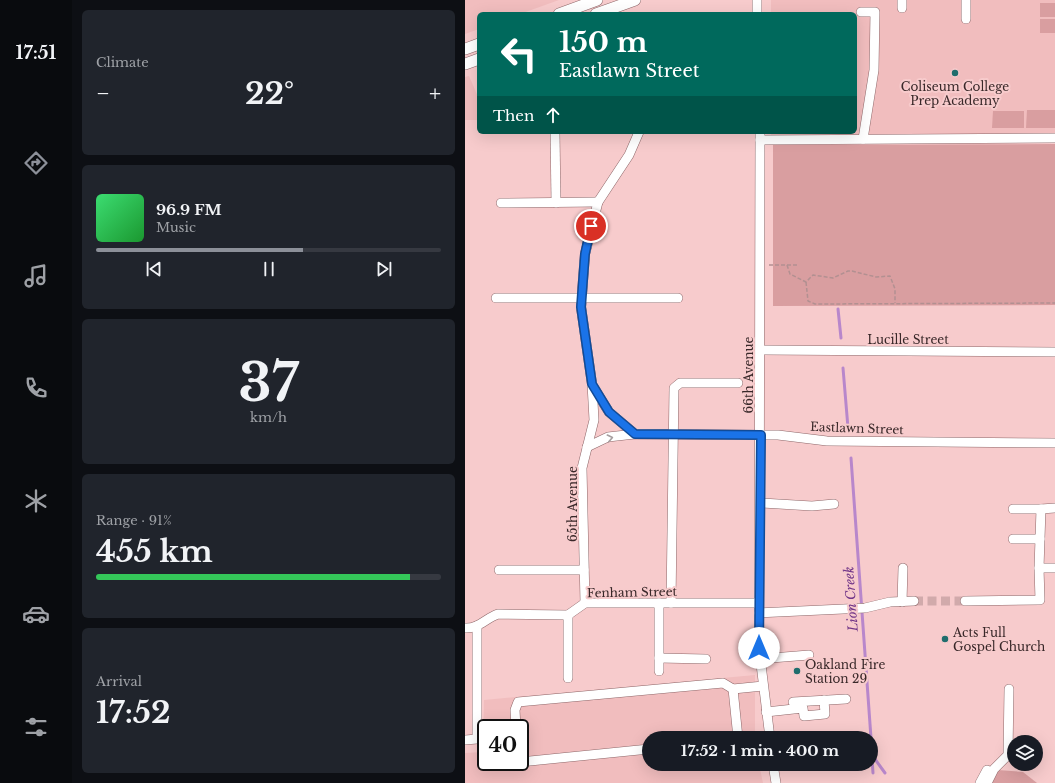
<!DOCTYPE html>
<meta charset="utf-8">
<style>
body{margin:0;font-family:"Libre Baskerville",serif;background:#20242c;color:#f1f3f6;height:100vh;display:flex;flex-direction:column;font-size:15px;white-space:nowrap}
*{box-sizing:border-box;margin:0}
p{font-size:13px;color:#9ea1a6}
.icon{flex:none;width:22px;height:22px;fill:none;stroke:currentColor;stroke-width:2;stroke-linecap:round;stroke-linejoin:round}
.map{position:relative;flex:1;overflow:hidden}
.drawer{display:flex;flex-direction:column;gap:10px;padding:10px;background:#0d0f14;width:393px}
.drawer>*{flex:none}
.top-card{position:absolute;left:12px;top:12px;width:380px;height:122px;border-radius:6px;box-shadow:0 4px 16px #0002;background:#00695c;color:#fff;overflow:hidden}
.fabs{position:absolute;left:542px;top:735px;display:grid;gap:8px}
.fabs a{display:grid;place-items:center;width:36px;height:36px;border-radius:50%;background:#171b24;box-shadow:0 4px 16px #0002;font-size:20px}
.speed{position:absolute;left:12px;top:719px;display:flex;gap:8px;font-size:20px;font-weight:700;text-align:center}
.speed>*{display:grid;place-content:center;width:52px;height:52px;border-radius:50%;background:#171b24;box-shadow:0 4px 16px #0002;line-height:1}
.speed .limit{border:2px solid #111;border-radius:6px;background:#fff;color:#111}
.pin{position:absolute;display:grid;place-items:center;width:34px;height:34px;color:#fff;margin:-17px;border:2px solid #fff;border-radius:50%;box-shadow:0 1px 4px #0007}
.me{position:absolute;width:44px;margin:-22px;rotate:0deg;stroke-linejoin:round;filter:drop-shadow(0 0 3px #0008)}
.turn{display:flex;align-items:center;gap:14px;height:84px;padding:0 16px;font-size:18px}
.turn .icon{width:52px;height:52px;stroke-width:2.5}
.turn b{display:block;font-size:28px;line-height:34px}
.then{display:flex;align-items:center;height:38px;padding:0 16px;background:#0003;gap:8px;font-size:15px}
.big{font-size:30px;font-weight:800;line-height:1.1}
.drawer .card{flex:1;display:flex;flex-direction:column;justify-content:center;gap:6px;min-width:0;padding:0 14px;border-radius:6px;background:#20242c}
.drawer .dial{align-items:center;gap:0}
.dial b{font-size:52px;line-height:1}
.song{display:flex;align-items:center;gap:12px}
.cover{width:48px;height:48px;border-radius:6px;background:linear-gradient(135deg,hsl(140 70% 55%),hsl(130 70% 35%))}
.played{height:4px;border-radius:2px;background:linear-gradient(90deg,#8c9099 60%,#363941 60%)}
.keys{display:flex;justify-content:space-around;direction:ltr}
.heat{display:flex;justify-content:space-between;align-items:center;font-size:22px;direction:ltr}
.charge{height:6px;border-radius:3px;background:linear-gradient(90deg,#34c759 91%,#363941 0)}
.trip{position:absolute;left:177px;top:731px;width:236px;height:40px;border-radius:20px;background:#171b24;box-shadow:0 4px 16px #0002;font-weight:800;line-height:40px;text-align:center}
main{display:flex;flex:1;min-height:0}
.tab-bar{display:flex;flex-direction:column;width:72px;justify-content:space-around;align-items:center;background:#090b0e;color:#9ea1a6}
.tab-bar .icon{width:28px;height:28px}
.tab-bar .current{color:#8c9099}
.tab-bar b{font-size:18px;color:#f1f3f6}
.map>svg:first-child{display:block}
</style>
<main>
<nav class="tab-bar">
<b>17:51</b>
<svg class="icon current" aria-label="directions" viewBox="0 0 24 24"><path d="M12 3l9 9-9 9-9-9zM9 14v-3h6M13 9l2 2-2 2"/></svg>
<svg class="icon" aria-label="music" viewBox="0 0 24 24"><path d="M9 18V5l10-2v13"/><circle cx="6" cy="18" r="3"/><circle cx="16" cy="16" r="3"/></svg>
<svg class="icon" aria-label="phone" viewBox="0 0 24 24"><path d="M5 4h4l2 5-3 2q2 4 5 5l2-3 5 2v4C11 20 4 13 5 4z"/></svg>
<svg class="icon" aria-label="climate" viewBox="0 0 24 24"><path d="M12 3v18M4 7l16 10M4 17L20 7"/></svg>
<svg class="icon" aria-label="car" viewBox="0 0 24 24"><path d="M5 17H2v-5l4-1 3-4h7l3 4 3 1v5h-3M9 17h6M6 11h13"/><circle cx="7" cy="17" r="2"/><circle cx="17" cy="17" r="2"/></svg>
<svg class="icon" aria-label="filters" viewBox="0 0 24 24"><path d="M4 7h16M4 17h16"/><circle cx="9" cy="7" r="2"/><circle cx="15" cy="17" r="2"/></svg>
</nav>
<section class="drawer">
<div class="card"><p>Climate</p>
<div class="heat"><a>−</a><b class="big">22°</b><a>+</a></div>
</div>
<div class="card">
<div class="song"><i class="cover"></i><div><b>96.9 FM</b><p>Music</p></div></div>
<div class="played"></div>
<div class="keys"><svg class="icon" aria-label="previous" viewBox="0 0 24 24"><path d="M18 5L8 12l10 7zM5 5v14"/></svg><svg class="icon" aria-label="pause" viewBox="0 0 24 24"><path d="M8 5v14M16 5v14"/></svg><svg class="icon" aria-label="next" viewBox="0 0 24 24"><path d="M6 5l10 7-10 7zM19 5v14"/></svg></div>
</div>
<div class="card dial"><b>37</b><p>km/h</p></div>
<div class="card"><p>Range · 91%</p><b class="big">455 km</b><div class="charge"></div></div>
<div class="card"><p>Arrival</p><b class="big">17:52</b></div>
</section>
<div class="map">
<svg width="590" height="783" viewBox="0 0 590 783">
<rect width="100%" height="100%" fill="#f7cbcc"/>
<g fill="#f1bdbe" fill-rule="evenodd">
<path d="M0,0H94L55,14H14V29L0,34Z"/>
<path d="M306,0H590V133L306,136V132H390V14H306Z"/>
<path d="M4,76L14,99V120H0V77Z"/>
<path d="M290,675V738H184V764H294L298,783H0V753L18,752L19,700ZM21,728H55V762H21Z"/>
</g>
<g fill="#d99ea0">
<rect x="575" y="3" width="15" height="14"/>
<rect x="575" y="19" width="15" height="14"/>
<path d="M562,110H590V128H561Z"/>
<path d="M528,111H559V128H527Z"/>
<path d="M590,144V305L308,306V145Z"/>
<path d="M27,762H48L49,769L28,770Z"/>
<path d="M533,770L558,772L572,783H522Z"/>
</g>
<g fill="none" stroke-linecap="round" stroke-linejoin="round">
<g stroke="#b887cb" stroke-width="3">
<path d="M373,309L376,338"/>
<path d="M378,368L383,428"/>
<path d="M386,458L406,738"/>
<path d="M406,743L408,773"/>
<path d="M407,755L420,773"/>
</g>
<path stroke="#d1aaab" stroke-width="9" stroke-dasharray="9 4.5" stroke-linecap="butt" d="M449,601H500"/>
<g stroke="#8e6769" stroke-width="10">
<g id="minor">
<path d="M292,0V14"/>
<path d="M437,0V8"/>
<path d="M396,12H410L409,70L398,139"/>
<path d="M501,19V0"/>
<path d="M90,132L91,203"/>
<path d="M295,132L294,648L305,738"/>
<path d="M295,140L590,138"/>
<path d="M36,203L133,202"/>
<path d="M31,298H213"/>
<path d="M295,350L590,352"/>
<path d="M127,385L144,412L170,434"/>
<path d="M122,447L143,437L170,434L313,435L362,441L590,443"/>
<path d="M295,503L347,506L369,504"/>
<path d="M548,509H576"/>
<path d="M548,539H575"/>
<path d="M574,568L576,509L590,508"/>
<path d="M34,570H119"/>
<path d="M500,601L575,600L574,568H590"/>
<path d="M437,602L438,568"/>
<path d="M120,603L117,468L129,420L127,384L116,307L120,254L133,202L164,155L174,132"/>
<path d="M206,603L209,388L215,383H273"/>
<path d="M294,613L400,608L425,602L449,601"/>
<path d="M103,615V678"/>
<path d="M0,628C13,629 21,618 33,614L103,615L120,603H294"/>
<path d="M194,658L241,659"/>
<path d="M295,659L344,655"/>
<path d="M194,671V603"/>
<path d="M268,689L273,738"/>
<path d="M328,702L381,699"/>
<path d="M301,712L338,708L339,716L360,714L359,700"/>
<path d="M51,728L50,710L53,702L258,683L268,689L298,686"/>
<path d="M0,740L12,739V626"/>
<path d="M55,762L184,749"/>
<path d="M308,764L311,783"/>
<path d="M515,783L522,770"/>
<path d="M522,783L529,769L543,755L544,689"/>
</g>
</g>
<g stroke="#8e6769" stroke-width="12">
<g id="major">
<path d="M94,14L132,0"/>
<path d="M131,14L170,0"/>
<path d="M0,49L14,44"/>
<path d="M0,64L14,59"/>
</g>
</g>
<g stroke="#b29091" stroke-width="1.5" stroke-dasharray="4 2" stroke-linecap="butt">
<path d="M304,265H332"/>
<path d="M322,265L325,274L341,282L348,275L368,278L383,271H387L411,277L425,276L430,289V303"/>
<path d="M341,282L343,301L350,304L590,303"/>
</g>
<use href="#minor" stroke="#fff" stroke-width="9"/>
<use href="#major" stroke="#fff" stroke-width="11"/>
</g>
<defs><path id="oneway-chevron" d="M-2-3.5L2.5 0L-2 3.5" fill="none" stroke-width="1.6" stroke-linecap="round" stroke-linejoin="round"/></defs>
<use stroke="#a69e9f" href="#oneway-chevron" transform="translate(145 438) rotate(-12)"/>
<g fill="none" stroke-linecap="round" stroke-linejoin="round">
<g stroke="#114b97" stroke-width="10">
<path id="route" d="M126,226L120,254L116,307L127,384L144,412L170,434L296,435L294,648"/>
</g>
<use href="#route" stroke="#1a73e8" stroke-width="7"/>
</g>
<g fill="#206d6d" stroke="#f7cbcc" stroke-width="1.5">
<circle cx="490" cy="73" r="4"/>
<circle cx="480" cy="639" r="4"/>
<circle cx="332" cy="671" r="4"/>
</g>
<g text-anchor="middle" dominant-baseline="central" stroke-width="4" stroke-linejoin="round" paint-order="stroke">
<g font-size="12" fill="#392829" stroke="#f7cbcc" text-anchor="start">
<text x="490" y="86" text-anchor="middle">Coliseum College<tspan x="490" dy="14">Prep Academy</tspan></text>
<text x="488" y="632">Acts Full<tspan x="488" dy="14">Gospel Church</tspan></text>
<text x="340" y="664">Oakland Fire<tspan x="340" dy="14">Station 29</tspan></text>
</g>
<g font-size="12" fill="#392829" stroke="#f7cbcc">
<text x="443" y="339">Lucille Street</text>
<text transform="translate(283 375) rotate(-90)">66th Avenue</text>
<text transform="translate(392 428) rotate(2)">Eastlawn Street</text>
<text transform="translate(107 504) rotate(-90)">65th Avenue</text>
<text transform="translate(167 592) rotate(-1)">Fenham Street</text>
</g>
<g font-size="13" font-style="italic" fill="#723688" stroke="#f7cbcc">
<text transform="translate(386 599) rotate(-94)">Lion Creek</text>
</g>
</g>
</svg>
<div class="fabs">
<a><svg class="icon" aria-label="layers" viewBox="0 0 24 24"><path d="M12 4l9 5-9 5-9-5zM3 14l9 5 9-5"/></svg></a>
</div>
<div class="speed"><div class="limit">40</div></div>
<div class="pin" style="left:126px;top:226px;background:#d93025"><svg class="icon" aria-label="arrive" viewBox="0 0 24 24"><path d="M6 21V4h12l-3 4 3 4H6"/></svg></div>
<svg class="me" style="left:294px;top:648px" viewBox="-20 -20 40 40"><circle r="19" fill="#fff"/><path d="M0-13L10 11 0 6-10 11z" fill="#1a73e8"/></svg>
<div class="trip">17:52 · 1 min · 400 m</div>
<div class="top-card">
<div class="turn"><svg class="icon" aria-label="left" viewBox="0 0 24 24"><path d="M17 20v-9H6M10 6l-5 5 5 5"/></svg><div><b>150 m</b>Eastlawn Street</div></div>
<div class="then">Then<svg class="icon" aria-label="ahead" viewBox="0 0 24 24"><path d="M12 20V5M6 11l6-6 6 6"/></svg></div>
</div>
</div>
</main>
